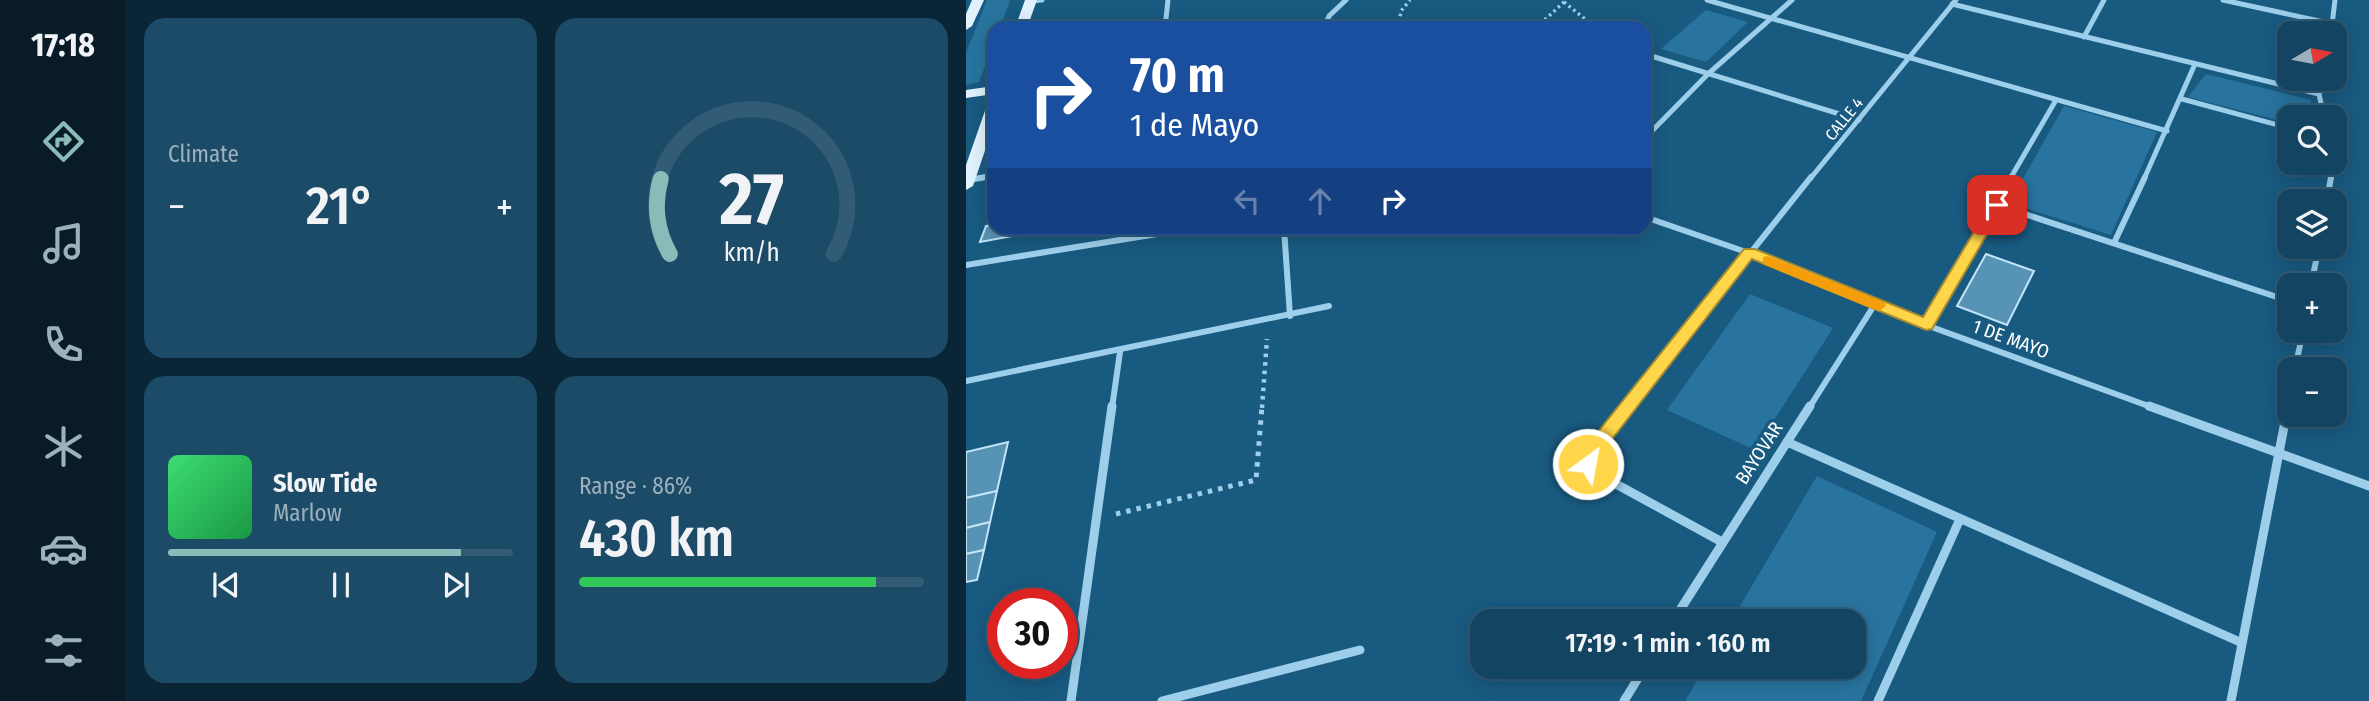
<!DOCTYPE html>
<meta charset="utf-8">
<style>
body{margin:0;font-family:"Fira Sans Condensed",sans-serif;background:#1c4b67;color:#f1f3f6;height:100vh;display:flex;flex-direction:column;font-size:26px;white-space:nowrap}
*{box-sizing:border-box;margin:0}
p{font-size:23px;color:#9db0bd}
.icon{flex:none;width:38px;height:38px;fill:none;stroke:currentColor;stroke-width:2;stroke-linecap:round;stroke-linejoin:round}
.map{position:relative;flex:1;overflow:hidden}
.drawer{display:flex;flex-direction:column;gap:18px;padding:18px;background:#0a2535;width:840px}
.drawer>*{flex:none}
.hud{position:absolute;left:21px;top:21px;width:665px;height:214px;border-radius:21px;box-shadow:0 4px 18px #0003,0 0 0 2px #325c76;background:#1a4fa0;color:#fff;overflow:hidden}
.needle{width:46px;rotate:80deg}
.tools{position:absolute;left:1311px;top:21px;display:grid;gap:14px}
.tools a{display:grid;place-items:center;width:70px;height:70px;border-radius:14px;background:#134461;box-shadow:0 4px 18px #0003,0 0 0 2px #325c76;font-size:35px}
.speed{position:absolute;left:21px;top:588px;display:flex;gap:14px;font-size:35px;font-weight:700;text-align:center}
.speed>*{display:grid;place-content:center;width:91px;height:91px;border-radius:50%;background:#134461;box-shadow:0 4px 18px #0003,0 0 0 2px #325c76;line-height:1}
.speed .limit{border:10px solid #d22;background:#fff;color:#111}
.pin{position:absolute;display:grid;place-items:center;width:60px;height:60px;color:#fff;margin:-30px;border-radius:14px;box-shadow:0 4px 10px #0006}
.me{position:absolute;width:77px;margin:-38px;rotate:32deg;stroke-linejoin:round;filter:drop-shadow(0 0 5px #0008)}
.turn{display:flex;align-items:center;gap:24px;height:147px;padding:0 28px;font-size:32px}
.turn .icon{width:91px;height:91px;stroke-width:2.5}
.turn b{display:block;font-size:49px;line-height:60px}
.lanes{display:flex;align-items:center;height:66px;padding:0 28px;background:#0003;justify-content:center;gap:35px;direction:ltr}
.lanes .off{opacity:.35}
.big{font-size:52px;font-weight:600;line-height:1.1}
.drawer .widget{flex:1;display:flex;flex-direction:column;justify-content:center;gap:10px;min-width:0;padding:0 24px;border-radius:21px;background:#1c4b67}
.drawer .dial{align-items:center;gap:0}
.dial svg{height:182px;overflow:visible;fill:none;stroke:#325c76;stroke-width:7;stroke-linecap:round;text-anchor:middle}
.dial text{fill:#f1f3f6;stroke:none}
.song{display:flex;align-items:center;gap:21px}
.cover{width:84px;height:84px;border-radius:10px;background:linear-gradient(135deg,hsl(140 70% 55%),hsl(140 70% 35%))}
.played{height:7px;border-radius:4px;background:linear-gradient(90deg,#8bbbb9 85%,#325c76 85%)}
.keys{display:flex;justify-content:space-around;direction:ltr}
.heat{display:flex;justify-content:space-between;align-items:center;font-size:38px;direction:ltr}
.charge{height:10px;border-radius:5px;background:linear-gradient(90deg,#34c759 86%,#325c76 0)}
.drawer .tiles{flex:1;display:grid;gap:18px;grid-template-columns:repeat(2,1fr)}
.trip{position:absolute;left:504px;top:609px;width:396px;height:70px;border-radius:21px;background:#134461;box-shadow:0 4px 18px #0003,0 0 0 2px #325c76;font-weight:600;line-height:70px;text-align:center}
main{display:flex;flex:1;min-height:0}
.tabs{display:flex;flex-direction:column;width:126px;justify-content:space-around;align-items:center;background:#081b27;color:#9db0bd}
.tabs .icon{width:49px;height:49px}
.tabs .on{color:#8bbbb9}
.tabs b{font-size:32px;color:#f1f3f6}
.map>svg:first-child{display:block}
</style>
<main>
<nav class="tabs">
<b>17:18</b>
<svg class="icon on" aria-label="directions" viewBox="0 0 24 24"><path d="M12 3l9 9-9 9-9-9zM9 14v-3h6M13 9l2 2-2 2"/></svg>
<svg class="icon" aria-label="music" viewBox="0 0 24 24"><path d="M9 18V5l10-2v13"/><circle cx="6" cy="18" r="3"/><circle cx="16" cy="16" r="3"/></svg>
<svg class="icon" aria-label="phone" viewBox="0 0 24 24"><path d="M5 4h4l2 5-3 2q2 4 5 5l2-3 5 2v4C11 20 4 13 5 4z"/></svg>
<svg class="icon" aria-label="climate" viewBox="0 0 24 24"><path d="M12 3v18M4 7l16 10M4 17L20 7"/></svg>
<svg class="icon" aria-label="car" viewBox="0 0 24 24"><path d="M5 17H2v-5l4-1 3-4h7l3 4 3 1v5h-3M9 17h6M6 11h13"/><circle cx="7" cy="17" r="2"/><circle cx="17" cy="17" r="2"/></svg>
<svg class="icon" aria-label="filters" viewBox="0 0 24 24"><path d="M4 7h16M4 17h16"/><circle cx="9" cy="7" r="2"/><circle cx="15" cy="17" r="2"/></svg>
</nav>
<section class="drawer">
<div class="tiles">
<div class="widget"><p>Climate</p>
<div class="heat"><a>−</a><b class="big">21°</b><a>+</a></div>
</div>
<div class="widget dial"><svg viewBox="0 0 100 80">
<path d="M14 69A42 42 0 1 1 86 69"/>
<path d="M14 69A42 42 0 0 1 10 36" stroke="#8bbbb9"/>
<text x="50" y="56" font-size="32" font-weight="700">27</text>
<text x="50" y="72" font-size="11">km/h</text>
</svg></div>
<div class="widget">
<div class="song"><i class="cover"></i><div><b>Slow Tide</b><p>Marlow</p></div></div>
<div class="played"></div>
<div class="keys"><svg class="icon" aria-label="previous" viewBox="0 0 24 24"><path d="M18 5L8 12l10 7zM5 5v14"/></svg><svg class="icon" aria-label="pause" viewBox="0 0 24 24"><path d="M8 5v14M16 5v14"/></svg><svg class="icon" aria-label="next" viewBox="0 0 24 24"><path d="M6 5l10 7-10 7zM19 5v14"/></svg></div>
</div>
<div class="widget"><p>Range · 86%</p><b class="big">430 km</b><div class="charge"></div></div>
</div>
</section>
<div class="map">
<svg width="1403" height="701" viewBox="0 0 1403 701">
<rect width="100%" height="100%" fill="#195a81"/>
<g fill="#28749f">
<path d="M21,0H44L34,28H28V43L13,82L0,85V53Z"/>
<path d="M740,10L782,22L740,62L695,49Z"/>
<path d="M1240,74L1345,100V117H1323V123L1222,97Z"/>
<path d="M1098,106L1191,132L1145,235L1043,203Z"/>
<path d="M784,294L867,328L789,450L701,410Z"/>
<path d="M851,476L971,532L895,701H719L739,667H887V621H765Z"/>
</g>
<g fill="#5793b5" stroke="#c2e5f8" stroke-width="2">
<path d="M28,225V228H90L14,242L20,226Z"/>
<path d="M1020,254L1068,271L1041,325L991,306Z"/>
<path d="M42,442L31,491L0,498V452Z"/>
<path d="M31,491L24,522L0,528V498Z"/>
<path d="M24,522L18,550L0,554V528Z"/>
<path d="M18,550L11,580L0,582V554Z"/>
</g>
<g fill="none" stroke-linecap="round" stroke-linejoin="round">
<g stroke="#9dcfeb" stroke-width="3.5" stroke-dasharray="2.5 3.5" stroke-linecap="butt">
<path d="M598,2L630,28"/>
<path d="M432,28L435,11L444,0"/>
<path d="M570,28L599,1"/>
</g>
<path stroke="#9dcfeb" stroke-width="4.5" stroke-dasharray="3.5 5" stroke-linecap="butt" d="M296,408L301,339"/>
<path stroke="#9dcfeb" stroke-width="5" stroke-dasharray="4.5 6" stroke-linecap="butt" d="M150,514L290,480L296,406"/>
<g stroke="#9dcfeb" stroke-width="5">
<path d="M741,0L1201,131"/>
<path d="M1257,0L1367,24"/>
<path d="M65,1L76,0"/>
<path d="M986,4L1353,94"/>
<path d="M199,28L202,0"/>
<path d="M358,28L363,16L380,0"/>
<path d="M1365,33L1369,0"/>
<path d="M1118,37L1138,0"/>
<path d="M682,55L893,120"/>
<path d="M1356,79L1353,94L1358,117"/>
<path d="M1216,99L1323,128"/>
<path d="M679,138L742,74L826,0"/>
<path d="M1368,151V162"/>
<path d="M8,179L28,176"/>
<path d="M844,179L990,0"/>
<path d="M1044,179L1090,100"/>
<path d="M1178,179L1229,64"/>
<path d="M1365,179L1368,163"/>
</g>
<g stroke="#9dcfeb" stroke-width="6">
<path d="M2,180L20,177"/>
<path d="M1361,201L1365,177"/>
<path d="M1031,205L1323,301"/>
<path d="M679,217L783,253L960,325L1188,408"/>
<path d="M318,228L324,316"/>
<path d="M1148,243L1179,177"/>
<path d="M0,265L228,228"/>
<path d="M1345,285L1353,247"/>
<path d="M960,325L1045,177"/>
<path d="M1329,369L1337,331"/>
<path d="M0,381L363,306"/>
<path d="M146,408L154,352"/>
<path d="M661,408L845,177"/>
<path d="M843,408L909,304"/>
<path d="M1322,408L1323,401"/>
</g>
<g stroke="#9dcfeb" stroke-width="9">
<path d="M662,406L625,453L622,464L628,472L756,542"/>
<path d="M1183,406L1403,486"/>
<path d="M821,442L1274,642"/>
<path d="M707,621L844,406"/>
<path d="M105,701L146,406"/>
<path d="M196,701L394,650"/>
<path d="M658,701L679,667"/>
<path d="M912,701L994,519"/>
<path d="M1265,701L1322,406"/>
</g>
<g fill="#e1f2ff" fill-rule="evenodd">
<path d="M6,0H18L6,26L0,30V14Z"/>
<path d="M59,0H71L61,28H49Z"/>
<path d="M28,86V94L0,98V90Z"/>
<path d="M28,101V124L7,186L0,190V165L21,105Z"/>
</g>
</g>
<path fill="#ffd54a" stroke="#a68a30" stroke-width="2" d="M1031,201L1038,205L966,329L960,330L786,259L633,456L628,469H615L613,464L619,448L778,249H789L957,317L1024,205Z"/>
<path fill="#f59e0b" d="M802,256L918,302L920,306L913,311L907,309L797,264V257Z"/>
<g text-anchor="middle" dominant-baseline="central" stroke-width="7" stroke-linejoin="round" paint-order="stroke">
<g font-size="16" fill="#fff" stroke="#195a81">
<text transform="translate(878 119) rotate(-51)">CALLE 4</text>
</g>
<g font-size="19" fill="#fff" stroke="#195a81">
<text transform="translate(1045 339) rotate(20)">1 DE MAYO</text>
<text transform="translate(793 453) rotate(-57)">BAYOVAR</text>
</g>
</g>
</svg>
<div class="tools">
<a><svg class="needle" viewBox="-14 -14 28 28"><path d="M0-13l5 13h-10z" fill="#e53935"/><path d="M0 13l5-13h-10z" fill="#9db0bd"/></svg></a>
<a><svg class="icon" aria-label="search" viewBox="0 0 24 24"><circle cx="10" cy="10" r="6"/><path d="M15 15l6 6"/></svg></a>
<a><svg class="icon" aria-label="layers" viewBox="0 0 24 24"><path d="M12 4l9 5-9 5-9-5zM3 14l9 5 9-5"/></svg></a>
<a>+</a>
<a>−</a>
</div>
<div class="speed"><div class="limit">30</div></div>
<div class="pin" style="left:1031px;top:205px;background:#d93025"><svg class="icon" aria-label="arrive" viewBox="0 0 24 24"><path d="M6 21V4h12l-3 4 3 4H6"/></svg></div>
<svg class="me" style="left:622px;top:464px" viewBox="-20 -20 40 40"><circle r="17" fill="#ffd54a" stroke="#fff" stroke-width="3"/><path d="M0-11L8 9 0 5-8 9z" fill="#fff"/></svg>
<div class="trip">17:19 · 1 min · 160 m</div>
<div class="hud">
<div class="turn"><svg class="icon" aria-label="right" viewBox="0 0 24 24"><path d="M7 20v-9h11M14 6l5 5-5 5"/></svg><div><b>70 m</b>1 de Mayo</div></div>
<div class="lanes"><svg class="icon off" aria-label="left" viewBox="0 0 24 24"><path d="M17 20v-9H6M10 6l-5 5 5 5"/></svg><svg class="icon off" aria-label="ahead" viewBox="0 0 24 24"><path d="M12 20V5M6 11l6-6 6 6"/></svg><svg class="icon" aria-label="right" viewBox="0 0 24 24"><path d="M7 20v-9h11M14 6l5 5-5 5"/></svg></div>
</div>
</div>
</main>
